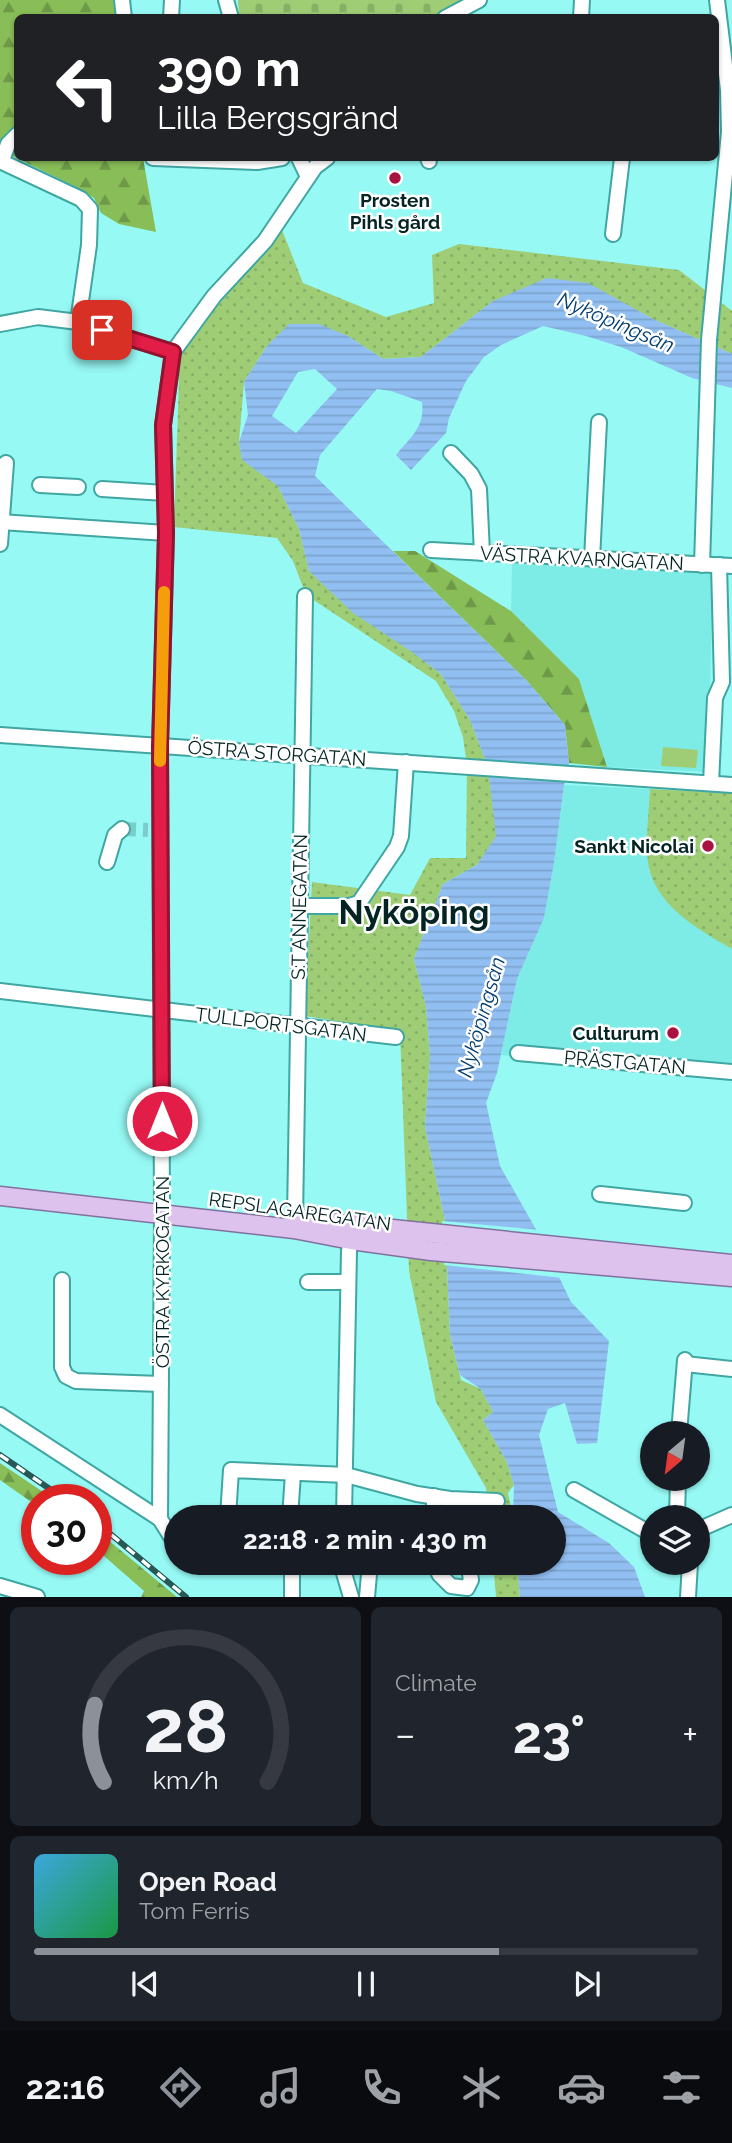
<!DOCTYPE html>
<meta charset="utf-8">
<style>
body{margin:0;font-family:Raleway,sans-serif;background:#20242c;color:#f1f3f6;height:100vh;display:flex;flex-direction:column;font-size:26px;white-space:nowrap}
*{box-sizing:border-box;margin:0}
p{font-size:23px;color:#9ea1a6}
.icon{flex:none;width:38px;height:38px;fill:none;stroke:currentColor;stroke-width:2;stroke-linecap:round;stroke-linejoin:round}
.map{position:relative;height:1597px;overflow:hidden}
.details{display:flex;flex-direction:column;gap:10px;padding:10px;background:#0d0f14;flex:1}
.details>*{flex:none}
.banner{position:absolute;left:14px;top:14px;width:705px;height:147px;border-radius:10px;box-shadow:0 2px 5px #0004;background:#202124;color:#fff;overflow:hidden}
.needle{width:46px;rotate:209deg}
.buttons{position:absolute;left:640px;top:1421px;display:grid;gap:14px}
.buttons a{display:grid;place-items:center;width:70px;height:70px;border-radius:50%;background:#171b24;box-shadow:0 2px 5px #0004;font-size:35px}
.speed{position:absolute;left:21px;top:1484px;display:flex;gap:14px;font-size:35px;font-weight:700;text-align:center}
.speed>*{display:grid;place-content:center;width:91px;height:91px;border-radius:50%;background:#171b24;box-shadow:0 2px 5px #0004;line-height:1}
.speed .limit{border:10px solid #d22;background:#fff;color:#111}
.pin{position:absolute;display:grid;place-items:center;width:60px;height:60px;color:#fff;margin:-30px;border-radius:14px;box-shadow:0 4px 10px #0006}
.me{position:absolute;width:77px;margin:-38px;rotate:0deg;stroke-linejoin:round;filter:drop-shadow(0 0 5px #0008)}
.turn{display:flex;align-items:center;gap:24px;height:147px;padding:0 28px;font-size:32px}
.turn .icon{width:91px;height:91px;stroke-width:2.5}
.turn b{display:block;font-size:49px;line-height:60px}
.big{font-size:52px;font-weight:700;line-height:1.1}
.details .widget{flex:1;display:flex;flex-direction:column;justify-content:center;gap:10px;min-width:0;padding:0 24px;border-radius:10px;background:#20242c}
.details .dial{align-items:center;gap:0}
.dial svg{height:182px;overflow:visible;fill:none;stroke:#363941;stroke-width:7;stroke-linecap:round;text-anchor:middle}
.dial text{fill:#f1f3f6;stroke:none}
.song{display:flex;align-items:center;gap:21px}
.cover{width:84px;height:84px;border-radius:10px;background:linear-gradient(135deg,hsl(200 70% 55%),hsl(140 70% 35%))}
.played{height:7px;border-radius:4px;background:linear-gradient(90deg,#8c9099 70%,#363941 70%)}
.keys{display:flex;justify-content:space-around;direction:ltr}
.heat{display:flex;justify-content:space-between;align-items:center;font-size:38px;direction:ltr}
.details .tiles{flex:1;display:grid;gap:10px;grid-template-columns:1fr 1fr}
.widget:last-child{grid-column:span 2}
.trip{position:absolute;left:164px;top:1505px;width:402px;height:70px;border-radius:35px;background:#171b24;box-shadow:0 2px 5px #0004;font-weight:700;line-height:70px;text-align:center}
.dock{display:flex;height:112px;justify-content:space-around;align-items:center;background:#090b0e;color:#9ea1a6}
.dock .icon{width:49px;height:49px}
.dock .current{color:#8c9099}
.dock b{font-size:32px;color:#f1f3f6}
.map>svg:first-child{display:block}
</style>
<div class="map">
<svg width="732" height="1597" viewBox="0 0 732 1597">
<defs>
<pattern id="forest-firs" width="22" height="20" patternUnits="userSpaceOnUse" patternTransform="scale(1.75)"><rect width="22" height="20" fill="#88bd57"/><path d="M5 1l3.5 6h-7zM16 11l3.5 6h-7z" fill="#6d9948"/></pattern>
<pattern id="cemetery-stones" width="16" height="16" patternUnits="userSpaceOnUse" patternTransform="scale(1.75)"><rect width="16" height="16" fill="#9ecd76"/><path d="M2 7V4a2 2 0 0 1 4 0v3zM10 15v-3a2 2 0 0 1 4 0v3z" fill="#86b066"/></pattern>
<pattern id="park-dots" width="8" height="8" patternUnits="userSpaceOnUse" patternTransform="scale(1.75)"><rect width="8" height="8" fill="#9ecd76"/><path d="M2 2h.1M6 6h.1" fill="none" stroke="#86b066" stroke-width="1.8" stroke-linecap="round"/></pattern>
<pattern id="water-rules" width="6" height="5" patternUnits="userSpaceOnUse" patternTransform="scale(1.75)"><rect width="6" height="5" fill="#92bff2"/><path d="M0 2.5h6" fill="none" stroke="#7ca4cf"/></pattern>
</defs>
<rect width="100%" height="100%" fill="#96f9f4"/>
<g fill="#7dece7">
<path d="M512,563L713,574L708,772L607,767L579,679L511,611Z"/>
<path d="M564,785L650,789L648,834L649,871L720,942L732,949V1078L501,1055L517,979L544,918L554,863Z"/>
</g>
<path fill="#9ecd76" d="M663,747L698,750L696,768L661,766Z"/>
<g fill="url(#forest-firs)">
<path d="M0,0H117L119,17L18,18V158H143L156,232L119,224L101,213L94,198L76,187L0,150Z"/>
<path d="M393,551H415L511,611L579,679L607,767L569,763L565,725L527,681Z"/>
<path d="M0,1463L55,1500H37V1506L0,1480Z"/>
<path d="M96,1530L177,1597H141L144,1591L96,1549Z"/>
</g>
<path fill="url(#cemetery-stones)" d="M238,0H470L434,18L239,17Z"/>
<g fill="url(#park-dots)">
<path d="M282,230L303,283L386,317L434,303L432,255L459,244L679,270L732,311V354L653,319L588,284L493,301L421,357L383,359L348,336L267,346L244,382L239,442L242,459L278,486L299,529L309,571L441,674L470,720L488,767L497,836L477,865L443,884L414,959L426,1006L430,1056L425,1127L445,1220L450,1334L461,1380L481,1389L493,1412L483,1420L507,1462L514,1485L508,1493L513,1517H489L486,1488L436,1402L409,1271L400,1031L305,1016L312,882L410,895L430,858H466L467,766L463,737L454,711L436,681L306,595L293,561L277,538L174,527L180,350Z"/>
<path d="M650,789L732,793V949C701,931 661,909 650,872C644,851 649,811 650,789Z"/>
<path d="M493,1563H517L520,1597H496Z"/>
</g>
<path fill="url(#water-rules)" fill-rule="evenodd" d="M547,278L588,283L653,319L732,354V388L692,378L621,347L586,336L543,326L501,345L484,357L466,381L449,418L446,433L411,470L396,455C411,437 425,427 422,402L391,391L377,389L320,455L315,476L527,681L565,725L569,763L564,785L554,863L544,918L517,979L497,1073L486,1103L500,1166L538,1233L571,1302L609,1341L597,1443L577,1444L565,1403L548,1409L539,1435L558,1512L609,1543L634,1567L645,1597H520L517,1563H555V1517H513L514,1485L507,1462L483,1420L493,1412L481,1389L460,1375L450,1334L445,1220L425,1127L430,1056L426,1006L414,959L443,884L477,865L496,836L488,767L470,720L441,674L412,652L353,613L309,571L299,529L278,486L242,460L239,442L248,415L244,382L267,346L289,324H319L348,336L383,359L421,357L493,301ZM315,369L337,389L296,433L272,416L298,372Z"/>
<path fill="#96f9f4" d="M442,1221L541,1230L563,1278L444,1265Z"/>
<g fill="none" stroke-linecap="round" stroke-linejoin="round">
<path stroke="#79ceca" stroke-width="14" stroke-dasharray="14 7" stroke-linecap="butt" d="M122,829L148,830"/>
<g stroke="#3fa6a2" stroke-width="18">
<g id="minor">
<path d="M122,0L124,18"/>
<path d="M226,0L231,18"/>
<path d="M171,18L172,0"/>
<path d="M445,18L479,0"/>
<path d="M581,18L582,0"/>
<path d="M153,158L257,162L282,158"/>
<path d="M299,158L308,177"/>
<path d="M428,158L429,161"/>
<path d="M2,160L8,144L18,134"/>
<path d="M0,161L81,199L90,209L89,245L78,322"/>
<path d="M613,234L622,158"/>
<path d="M0,324L38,317L78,322L173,352"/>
<path d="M451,453L471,474L479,489L482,553"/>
<path d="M40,485L78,487"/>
<path d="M102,489L165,493"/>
<path d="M0,522L166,533"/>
<path d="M0,544L6,463"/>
<path d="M431,550L732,566"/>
<path d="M592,559L599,422"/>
<path d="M702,565L709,340L729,132L728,90L717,0"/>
<path d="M0,735L732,785"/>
<path d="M711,783L715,698L722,682L719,565"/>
<path d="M107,862L115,835L122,829"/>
<path d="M299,906H349L359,903L397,847L401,836L406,762"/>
<path d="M0,991L396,1037"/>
<path d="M518,1053L732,1072"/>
<path d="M600,1194L684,1203"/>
<path d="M295,1219L305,596"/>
<path d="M62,1280V1367L66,1376L76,1381L161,1384"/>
<path d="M308,1282H348"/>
<path d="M685,1364L732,1369"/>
<path d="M0,1415L160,1519L177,1546"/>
<path d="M679,1433L685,1360"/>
<path d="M574,1490L653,1535"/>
<path d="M434,1496V1517"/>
<path d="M228,1517L231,1470L346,1475L417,1494L450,1499L497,1501"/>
<path d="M290,1517L293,1474"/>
<path d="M344,1517L349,1251L352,1232"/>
<path d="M677,1517L678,1479"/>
<path d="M160,1519L162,1214L160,746L166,533L163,425L173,352L214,296L265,241L315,167L327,158"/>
<path d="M698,1530L732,1515"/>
<path d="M341,1563L351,1597"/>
<path d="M440,1563L439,1574L451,1586L467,1588L471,1580L469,1568L460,1563"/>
<path d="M0,1586L37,1597"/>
<path d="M292,1597V1563"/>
<path d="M367,1597L370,1563"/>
<path d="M688,1597L690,1563"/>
</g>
</g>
<g stroke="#82719f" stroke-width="21">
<g id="major">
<path d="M0,1196L294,1229L351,1240L431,1251L732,1277"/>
<path d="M295,1219L732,1264"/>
</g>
</g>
<use href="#minor" stroke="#fff" stroke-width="14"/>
<use href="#major" stroke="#ddc2ee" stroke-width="18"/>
<g stroke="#275856" stroke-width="6">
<g id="rail">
<path d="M0,1455L66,1500"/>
<path d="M96,1522L186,1597"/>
</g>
</g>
<use href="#rail" stroke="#fff" stroke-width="3.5" stroke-dasharray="10" stroke-linecap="butt"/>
</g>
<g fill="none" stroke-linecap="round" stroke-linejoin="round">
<g stroke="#92132f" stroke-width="18">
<path id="route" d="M102,330L173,352L163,425L166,533L160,746L162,1121"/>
</g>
<use href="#route" stroke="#e11d48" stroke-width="12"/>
<path stroke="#f59e0b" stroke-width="12" d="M160,761L164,592"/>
</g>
<g fill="#a91341" stroke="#fff" stroke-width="2.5">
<circle cx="395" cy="178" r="7"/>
<circle cx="708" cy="846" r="7"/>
<circle cx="673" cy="1033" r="7"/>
</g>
<g text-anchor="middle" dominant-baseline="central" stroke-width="5" stroke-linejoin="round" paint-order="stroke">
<g font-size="19" font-weight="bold" fill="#032423" stroke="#fff" text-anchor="end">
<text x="395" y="200" text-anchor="middle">Prosten<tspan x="395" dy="22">Pihls gård</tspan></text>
<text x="694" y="846">Sankt Nicolai</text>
<text x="659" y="1033">Culturum</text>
</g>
<g font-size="19" fill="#032423" stroke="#fff">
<text transform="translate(582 558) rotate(3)">VÄSTRA KVARNGATAN</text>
<text transform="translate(277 753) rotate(4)">ÖSTRA STORGATAN</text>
<text transform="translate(299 907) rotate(-89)">S:T ANNEGATAN</text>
<text transform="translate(281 1024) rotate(7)">TULLPORTSGATAN</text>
<text transform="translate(625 1062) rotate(5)">PRÄSTGATAN</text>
<text transform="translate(300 1211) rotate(8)">REPSLAGAREGATAN</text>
<text transform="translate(162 1272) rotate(-90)">ÖSTRA KYRKOGATAN</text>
</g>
<g font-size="21" font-style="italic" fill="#043f73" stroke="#fff">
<text transform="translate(616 322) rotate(23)">Nyköpingsån</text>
<text transform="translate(481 1017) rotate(-74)">Nyköpingsån</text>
</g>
<g font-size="33" font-weight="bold" fill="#032423" stroke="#fff">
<text x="414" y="912">Nyköping</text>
</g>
</g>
</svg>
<div class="buttons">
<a><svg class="needle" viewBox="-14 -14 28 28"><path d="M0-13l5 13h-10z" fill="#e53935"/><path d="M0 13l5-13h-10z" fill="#9ea1a6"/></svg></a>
<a><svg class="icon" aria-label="layers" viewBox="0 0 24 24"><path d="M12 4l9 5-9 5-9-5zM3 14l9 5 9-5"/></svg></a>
</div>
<div class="speed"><div class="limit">30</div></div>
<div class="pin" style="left:102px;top:330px;background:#d93025"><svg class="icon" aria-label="arrive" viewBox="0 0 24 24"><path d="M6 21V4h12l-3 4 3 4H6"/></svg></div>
<svg class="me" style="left:162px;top:1121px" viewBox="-20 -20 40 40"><circle r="17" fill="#e11d48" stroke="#fff" stroke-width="3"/><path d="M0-11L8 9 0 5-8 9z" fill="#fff"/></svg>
<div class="trip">22:18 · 2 min · 430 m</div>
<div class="banner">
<div class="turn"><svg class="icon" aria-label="left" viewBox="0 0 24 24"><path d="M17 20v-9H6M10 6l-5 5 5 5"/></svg><div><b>390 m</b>Lilla Bergsgränd</div></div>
</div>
</div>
<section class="details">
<div class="tiles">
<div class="widget dial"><svg viewBox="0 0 100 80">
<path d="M14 69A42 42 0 1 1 86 69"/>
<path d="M14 69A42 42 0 0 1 10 35" stroke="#8c9099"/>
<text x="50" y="56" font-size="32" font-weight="700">28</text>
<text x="50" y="72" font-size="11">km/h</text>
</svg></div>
<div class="widget"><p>Climate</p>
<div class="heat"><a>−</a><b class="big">23°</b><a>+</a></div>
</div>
<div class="widget">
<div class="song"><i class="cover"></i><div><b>Open Road</b><p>Tom Ferris</p></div></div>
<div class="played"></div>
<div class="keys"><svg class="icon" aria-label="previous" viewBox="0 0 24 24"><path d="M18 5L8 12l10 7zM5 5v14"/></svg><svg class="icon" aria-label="pause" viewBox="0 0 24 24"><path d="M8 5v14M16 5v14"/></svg><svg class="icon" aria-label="next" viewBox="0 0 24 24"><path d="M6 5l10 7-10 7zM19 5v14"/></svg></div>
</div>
</div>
</section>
<nav class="dock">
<b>22:16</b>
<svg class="icon current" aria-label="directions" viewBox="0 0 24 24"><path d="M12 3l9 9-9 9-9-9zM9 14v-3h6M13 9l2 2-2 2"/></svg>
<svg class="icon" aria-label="music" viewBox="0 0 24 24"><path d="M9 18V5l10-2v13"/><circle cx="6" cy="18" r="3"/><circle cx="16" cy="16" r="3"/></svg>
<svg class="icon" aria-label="phone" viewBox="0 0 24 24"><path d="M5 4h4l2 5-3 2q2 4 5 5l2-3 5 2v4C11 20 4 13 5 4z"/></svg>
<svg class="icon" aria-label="climate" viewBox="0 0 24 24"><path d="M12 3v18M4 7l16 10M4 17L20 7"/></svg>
<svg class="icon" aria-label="car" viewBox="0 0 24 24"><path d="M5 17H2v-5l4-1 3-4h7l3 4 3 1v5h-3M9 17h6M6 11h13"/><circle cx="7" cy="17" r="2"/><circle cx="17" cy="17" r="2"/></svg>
<svg class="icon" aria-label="filters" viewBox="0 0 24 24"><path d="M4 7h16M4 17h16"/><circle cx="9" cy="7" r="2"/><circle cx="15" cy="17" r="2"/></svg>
</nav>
